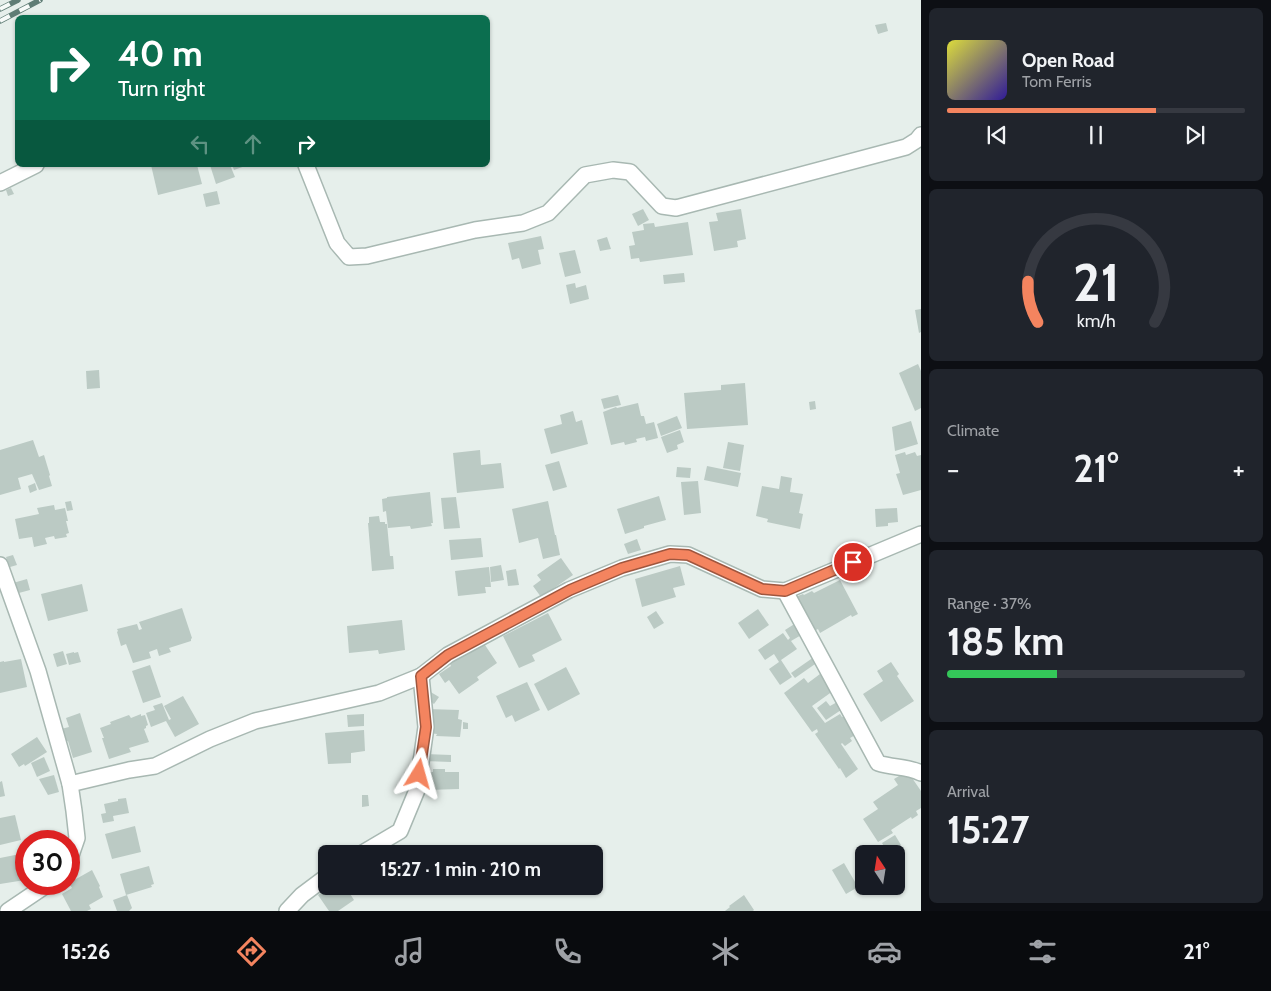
<!DOCTYPE html>
<meta charset="utf-8">
<style>
body{margin:0;font-family:Cabin,sans-serif;background:#20242c;color:#f1f3f6;height:100vh;display:flex;flex-direction:column;font-size:19px;white-space:nowrap}
*{box-sizing:border-box;margin:0}
p{font-size:16px;color:#9ea1a6}
.icon{flex:none;width:28px;height:28px;fill:none;stroke:currentColor;stroke-width:2;stroke-linecap:round;stroke-linejoin:round}
.map{position:relative;flex:1;overflow:hidden}
.details{display:flex;flex-direction:column;gap:8px;padding:8px;background:#0d0f14;width:350px}
.details>*{flex:none}
.top-card{position:absolute;left:15px;top:15px;width:475px;height:152px;border-radius:8px;box-shadow:0 1px 4px #0004;background:#0b6e4f;color:#fff;overflow:hidden}
.needle{width:32px;rotate:348deg}
.fabs{position:absolute;left:855px;top:845px;display:grid;gap:10px}
.fabs a{display:grid;place-items:center;width:50px;height:50px;border-radius:8px;background:#171b24;box-shadow:0 1px 4px #0004;font-size:25px}
.speed{position:absolute;left:15px;top:830px;display:flex;gap:10px;font-size:25px;font-weight:700;text-align:center}
.speed>*{display:grid;place-content:center;width:65px;height:65px;border-radius:50%;background:#171b24;box-shadow:0 1px 4px #0004;line-height:1}
.speed .limit{border:8px solid #d22;background:#fff;color:#111}
.pin{position:absolute;display:grid;place-items:center;width:42px;height:42px;color:#fff;margin:-21px;border:2px solid #fff;border-radius:50%;box-shadow:0 1px 5px #0007}
.me{position:absolute;width:55px;margin:-28px;rotate:8deg;stroke-linejoin:round;filter:drop-shadow(0 0 4px #0008)}
.turn{display:flex;align-items:center;gap:18px;height:105px;padding:0 20px;font-size:22px}
.turn .icon{width:65px;height:65px;stroke-width:2.5}
.turn b{display:block;font-size:35px;line-height:42px}
.lanes{display:flex;align-items:center;height:48px;padding:0 20px;background:#0003;justify-content:center;gap:25px;direction:ltr}
.lanes .off{opacity:.35}
.big{font-size:38px;font-weight:800;line-height:1.1}
.details .card{flex:1;display:flex;flex-direction:column;justify-content:center;gap:8px;min-width:0;padding:0 18px;border-radius:8px;background:#20242c}
.details .dial{align-items:center;gap:0}
.dial svg{height:130px;overflow:visible;fill:none;stroke:#363941;stroke-width:7;stroke-linecap:round;text-anchor:middle}
.dial text{fill:#f1f3f6;stroke:none}
.song{display:flex;align-items:center;gap:15px}
.cover{width:60px;height:60px;border-radius:8px;background:linear-gradient(135deg,hsl(60 70% 55%),hsl(250 70% 35%))}
.played{height:5px;border-radius:2px;background:linear-gradient(90deg,#f4845f 70%,#363941 70%)}
.keys{display:flex;justify-content:space-around;direction:ltr}
.heat{display:flex;justify-content:space-between;align-items:center;font-size:28px;direction:ltr}
.charge{height:8px;border-radius:4px;background:linear-gradient(90deg,#34c759 37%,#363941 0)}
.trip{position:absolute;left:318px;top:845px;width:285px;height:50px;border-radius:8px;background:#171b24;box-shadow:0 1px 4px #0004;font-weight:800;line-height:50px;text-align:center}
.dock{display:flex;height:80px;justify-content:space-around;align-items:center;background:#090b0e;color:#9ea1a6}
.dock .icon{width:35px;height:35px}
.dock .active{color:#f4845f}
.dock b{font-size:22px;color:#f1f3f6}
main{display:flex;flex:1;min-height:0}
.map>svg:first-child{display:block}
</style>
<main>
<div class="map">
<svg width="921" height="911" viewBox="0 0 921 911">
<rect width="100%" height="100%" fill="#e6efeb"/>
<g fill="#bbcac4">
<path d="M886,23L888,31L878,34L875,25Z"/>
<path d="M151,165H197L202,184L158,195Z"/>
<path d="M210,165H230L235,177L216,184Z"/>
<path d="M232,165H248L234,170Z"/>
<path d="M11,188L14,194L8,196L6,190Z"/>
<path d="M217,191L220,204L206,207L203,194Z"/>
<path d="M643,209L649,220L638,226L632,214Z"/>
<path d="M741,209L746,239L737,241L738,247L714,251L709,222L718,221L716,213Z"/>
<path d="M688,222L693,255L640,262L639,258L631,259L629,246L635,245L632,232L644,230L643,224L654,223L655,227Z"/>
<path d="M541,236L544,249L538,250L541,264L522,269L519,258L512,260L508,243Z"/>
<path d="M607,237L611,249L600,251L597,240Z"/>
<path d="M575,250L581,273L565,277L559,253Z"/>
<path d="M684,273L685,282L664,284L663,275Z"/>
<path d="M575,283L576,288L586,285L589,299L570,304L566,285Z"/>
<path d="M921,309V332L919,333L915,310Z"/>
<path d="M918,364L921,371V408L915,411L899,373Z"/>
<path d="M99,370L100,388L87,389L86,371Z"/>
<path d="M745,383L748,425L687,429L684,393L721,390V385Z"/>
<path d="M618,395L621,405L604,409L601,399Z"/>
<path d="M815,401L816,409L810,410L809,402Z"/>
<path d="M638,403L641,416H644L646,424L654,422L658,438L646,441L645,437L636,439L637,442L625,445L624,442L611,445L603,412L616,407L617,408Z"/>
<path d="M573,411L576,422L582,420L588,444L551,454L544,429L562,424L560,415Z"/>
<path d="M677,416L682,428L661,436L657,424Z"/>
<path d="M911,421L918,444L895,451L892,427Z"/>
<path d="M680,430L684,442L677,445L678,449L667,453L661,437Z"/>
<path d="M33,440L39,457L44,455L50,475L49,476L52,486L39,490L32,474L18,478L21,489L0,495V450Z"/>
<path d="M728,442L744,445L740,471L723,468Z"/>
<path d="M480,450L481,465L501,463L504,488L457,493L453,453Z"/>
<path d="M905,452L906,455L915,452L917,456L921,455V490L903,495L896,474L900,473L895,455Z"/>
<path d="M559,461L567,487L553,491L545,465Z"/>
<path d="M707,466L741,473L738,487L704,480Z"/>
<path d="M677,467L691,468L690,478L676,477Z"/>
<path d="M781,476L792,478L790,492L803,494L799,513L803,514L800,529L767,522L768,519L756,516L762,486L779,489Z"/>
<path d="M698,481L701,513L684,515L681,482Z"/>
<path d="M35,483L37,490L30,493L28,486Z"/>
<path d="M430,492L433,523H431L432,526L411,529L410,526L388,528L386,511L383,512L382,499L387,498V497Z"/>
<path d="M659,496L666,520L644,526V528L625,534L617,509Z"/>
<path d="M456,497L460,528L444,529L441,498Z"/>
<path d="M71,501L73,510L67,511L65,502Z"/>
<path d="M548,501L555,535H556L560,555L543,559L538,538L519,543L512,509Z"/>
<path d="M54,505L55,510L65,508L68,521H66L69,533L66,534L67,537L55,539L54,536L45,538L47,544L34,547L32,537L19,539L15,519L39,514L37,508Z"/>
<path d="M897,508L898,522L888,523V526L876,527L875,509Z"/>
<path d="M379,516L380,522H385V524H387L390,556H393L394,569L372,571L368,523H369V517Z"/>
<path d="M481,538L483,557L451,560L449,540Z"/>
<path d="M637,539L641,550L628,554L624,544Z"/>
<path d="M13,555L17,565L10,567L6,557Z"/>
<path d="M561,558L573,575L541,597L533,586L541,580L537,575Z"/>
<path d="M501,565L504,580L491,582L490,567Z"/>
<path d="M680,566L685,585L673,588L676,597L642,607L635,579Z"/>
<path d="M489,567L491,587H485L486,593L458,596L455,571Z"/>
<path d="M516,569L519,585L508,586L506,571Z"/>
<path d="M27,579L30,590L15,594L13,583Z"/>
<path d="M840,580L858,614L852,617L851,615L820,633L818,629L812,632L793,598L803,594L804,595L812,591L814,593Z"/>
<path d="M82,584L88,611L48,621L41,594Z"/>
<path d="M182,608L192,638L191,639V641L169,648L171,652L159,656L157,649L149,652L151,658L133,663L126,644L121,646L117,632L118,631L117,629L137,624L139,630L142,629L139,622Z"/>
<path d="M758,609L769,625L749,639L738,623Z"/>
<path d="M656,611L664,623L654,629L647,617Z"/>
<path d="M548,613L562,640L532,655L535,661L519,668L503,636Z"/>
<path d="M402,620L405,650L379,654L378,650L349,653L347,626Z"/>
<path d="M796,623L803,634L791,641L797,649L781,660L792,677L780,685L769,669L779,662L774,654L765,660L758,650L783,633L788,640L790,638L785,630Z"/>
<path d="M483,642L497,663L477,677L479,680L459,694L449,680L445,683L439,674L451,666L449,662Z"/>
<path d="M63,651L67,664L57,667L53,654Z"/>
<path d="M74,652V653L78,652L81,662L69,665L66,654Z"/>
<path d="M814,657L818,662L795,678L791,673Z"/>
<path d="M21,659L27,687L0,693V662L4,661V662Z"/>
<path d="M891,662L899,674L897,676L914,701L881,722L863,694L883,681L877,671Z"/>
<path d="M150,665L161,697L143,703L132,671Z"/>
<path d="M566,667L580,694L548,711L534,684Z"/>
<path d="M820,674L833,691L812,706L825,723L840,714L842,717L845,716L857,734L850,738L852,741L845,746L842,743L841,744L858,769L846,778L840,768L839,769L815,734L818,732L817,729L812,732L784,693L804,678L808,683Z"/>
<path d="M527,682L540,710L515,722L512,715L506,718L496,696Z"/>
<path d="M429,691L439,697L434,704L425,697Z"/>
<path d="M183,696L199,724L175,737L166,721L151,727L146,713L155,710L153,706L162,703L169,720L171,719L164,706Z"/>
<path d="M826,701L830,706L839,701L844,708L826,720L817,708Z"/>
<path d="M427,709L459,710L458,719L462,720L460,737L436,736L437,734L429,733Z"/>
<path d="M80,713L92,752L73,758L68,741L64,743L61,729L69,727L66,718Z"/>
<path d="M141,714V716L145,715L148,725L146,726V728L144,729L149,742L129,748L131,752L109,759L102,738H104L100,728L111,724L110,722L129,715L131,718Z"/>
<path d="M364,714V726L348,727L347,715Z"/>
<path d="M463,722L468,723V729H463Z"/>
<path d="M364,730L365,751L351,753V763L328,764L325,733Z"/>
<path d="M37,737L47,752L25,766L24,764L19,767L11,754Z"/>
<path d="M425,754L451,755V762L424,761Z"/>
<path d="M44,757L50,771L37,777L31,763Z"/>
<path d="M433,769H445V772H459V789L427,790L426,772H433Z"/>
<path d="M904,773L910,775L921,791V808L916,811L918,815L912,819L911,817L891,830L893,833L878,842L863,819L878,809L873,802L898,785L894,779Z"/>
<path d="M54,775L59,792L48,795L39,779Z"/>
<path d="M2,781L5,796L0,797V782Z"/>
<path d="M362,795H368L369,806L362,807Z"/>
<path d="M126,798L129,813L113,816L114,821L103,823L101,814L106,813L104,804L118,801V799Z"/>
<path d="M15,815L21,840L0,845V818Z"/>
<path d="M135,826L141,852L112,859L105,834Z"/>
<path d="M895,835L901,845L888,853L882,843Z"/>
<path d="M20,854L25,880L0,884V858Z"/>
<path d="M844,863L858,887L846,894L832,870Z"/>
<path d="M149,866L154,884L151,885L152,887L126,895L120,874Z"/>
<path d="M92,870L100,886L99,887L103,897L89,905L91,909L87,911H71L62,894L72,888L69,883Z"/>
<path d="M332,886H345L354,900L338,911H329L318,895Z"/>
<path d="M127,895L132,908L129,911H117L113,900Z"/>
<path d="M744,895L754,910L753,911H725L730,907L729,906Z"/>
</g>
<g fill="none" stroke-linecap="round" stroke-linejoin="round">
<g stroke="#a8b8b2" stroke-width="18">
<g id="minor">
<path d="M306,165L337,243L349,257L367,256L475,230L523,223L548,213L585,175L613,170L630,172L662,206L676,208L906,147L917,140L921,135"/>
<path d="M0,183L36,165"/>
<path d="M0,565L38,671L70,784L74,811L77,838L69,861"/>
<path d="M785,591L878,763C893,768 907,766 921,773"/>
<path d="M70,784L129,770L155,766L210,739L255,721L379,693L421,676L448,655L569,590L622,568L670,554L688,555L762,589L785,591L921,534"/>
<path d="M361,854L400,831L417,790L426,727L421,676"/>
<path d="M8,911L48,884"/>
<path d="M287,911L302,895L326,877"/>
</g>
</g>
<use href="#minor" stroke="#fff" stroke-width="15"/>
<g stroke="#5f7d75" stroke-width="5.5">
<g id="rail">
<path d="M0,9L18,0"/>
<path d="M0,21L40,0"/>
</g>
</g>
<use href="#rail" stroke="#f7fbf9" stroke-width="4" stroke-dasharray="11" stroke-linecap="butt"/>
</g>
<g fill="none" stroke-linecap="round" stroke-linejoin="round">
<g stroke="#9f563e" stroke-width="12">
<path id="route" d="M419,774L426,727L421,676L448,655L570,590L622,568L670,554L688,555L762,589L785,591L853,562"/>
</g>
<use href="#route" stroke="#f4845f" stroke-width="9"/>
</g>
</svg>
<div class="fabs">
<a><svg class="needle" viewBox="-14 -14 28 28"><path d="M0-13l5 13h-10z" fill="#e53935"/><path d="M0 13l5-13h-10z" fill="#9ea1a6"/></svg></a>
</div>
<div class="speed"><div class="limit">30</div></div>
<div class="pin" style="left:853px;top:562px;background:#d93025"><svg class="icon" aria-label="arrive" viewBox="0 0 24 24"><path d="M6 21V4h12l-3 4 3 4H6"/></svg></div>
<svg class="me" style="left:419px;top:774px" viewBox="-20 -20 40 40"><path d="M0-17L14 15 0 8-14 15z" fill="#f4845f" stroke="#fff" stroke-width="4"/></svg>
<div class="trip">15:27 · 1 min · 210 m</div>
<div class="top-card">
<div class="turn"><svg class="icon" aria-label="right" viewBox="0 0 24 24"><path d="M7 20v-9h11M14 6l5 5-5 5"/></svg><div><b>40 m</b>Turn right</div></div>
<div class="lanes"><svg class="icon off" aria-label="left" viewBox="0 0 24 24"><path d="M17 20v-9H6M10 6l-5 5 5 5"/></svg><svg class="icon off" aria-label="ahead" viewBox="0 0 24 24"><path d="M12 20V5M6 11l6-6 6 6"/></svg><svg class="icon" aria-label="right" viewBox="0 0 24 24"><path d="M7 20v-9h11M14 6l5 5-5 5"/></svg></div>
</div>
</div>
<section class="details">
<div class="card">
<div class="song"><i class="cover"></i><div><b>Open Road</b><p>Tom Ferris</p></div></div>
<div class="played"></div>
<div class="keys"><svg class="icon" aria-label="previous" viewBox="0 0 24 24"><path d="M18 5L8 12l10 7zM5 5v14"/></svg><svg class="icon" aria-label="pause" viewBox="0 0 24 24"><path d="M8 5v14M16 5v14"/></svg><svg class="icon" aria-label="next" viewBox="0 0 24 24"><path d="M6 5l10 7-10 7zM19 5v14"/></svg></div>
</div>
<div class="card dial"><svg viewBox="0 0 100 80">
<path d="M14 69A42 42 0 1 1 86 69"/>
<path d="M14 69A42 42 0 0 1 8 44" stroke="#f4845f"/>
<text x="50" y="56" font-size="32" font-weight="700">21</text>
<text x="50" y="72" font-size="11">km/h</text>
</svg></div>
<div class="card"><p>Climate</p>
<div class="heat"><a>−</a><b class="big">21°</b><a>+</a></div>
</div>
<div class="card"><p>Range · 37%</p><b class="big">185 km</b><div class="charge"></div></div>
<div class="card"><p>Arrival</p><b class="big">15:27</b></div>
</section>
</main>
<nav class="dock">
<b>15:26</b>
<svg class="icon active" aria-label="directions" viewBox="0 0 24 24"><path d="M12 3l9 9-9 9-9-9zM9 14v-3h6M13 9l2 2-2 2"/></svg>
<svg class="icon" aria-label="music" viewBox="0 0 24 24"><path d="M9 18V5l10-2v13"/><circle cx="6" cy="18" r="3"/><circle cx="16" cy="16" r="3"/></svg>
<svg class="icon" aria-label="phone" viewBox="0 0 24 24"><path d="M5 4h4l2 5-3 2q2 4 5 5l2-3 5 2v4C11 20 4 13 5 4z"/></svg>
<svg class="icon" aria-label="climate" viewBox="0 0 24 24"><path d="M12 3v18M4 7l16 10M4 17L20 7"/></svg>
<svg class="icon" aria-label="car" viewBox="0 0 24 24"><path d="M5 17H2v-5l4-1 3-4h7l3 4 3 1v5h-3M9 17h6M6 11h13"/><circle cx="7" cy="17" r="2"/><circle cx="17" cy="17" r="2"/></svg>
<svg class="icon" aria-label="filters" viewBox="0 0 24 24"><path d="M4 7h16M4 17h16"/><circle cx="9" cy="7" r="2"/><circle cx="15" cy="17" r="2"/></svg>
<b>21°</b>
</nav>
